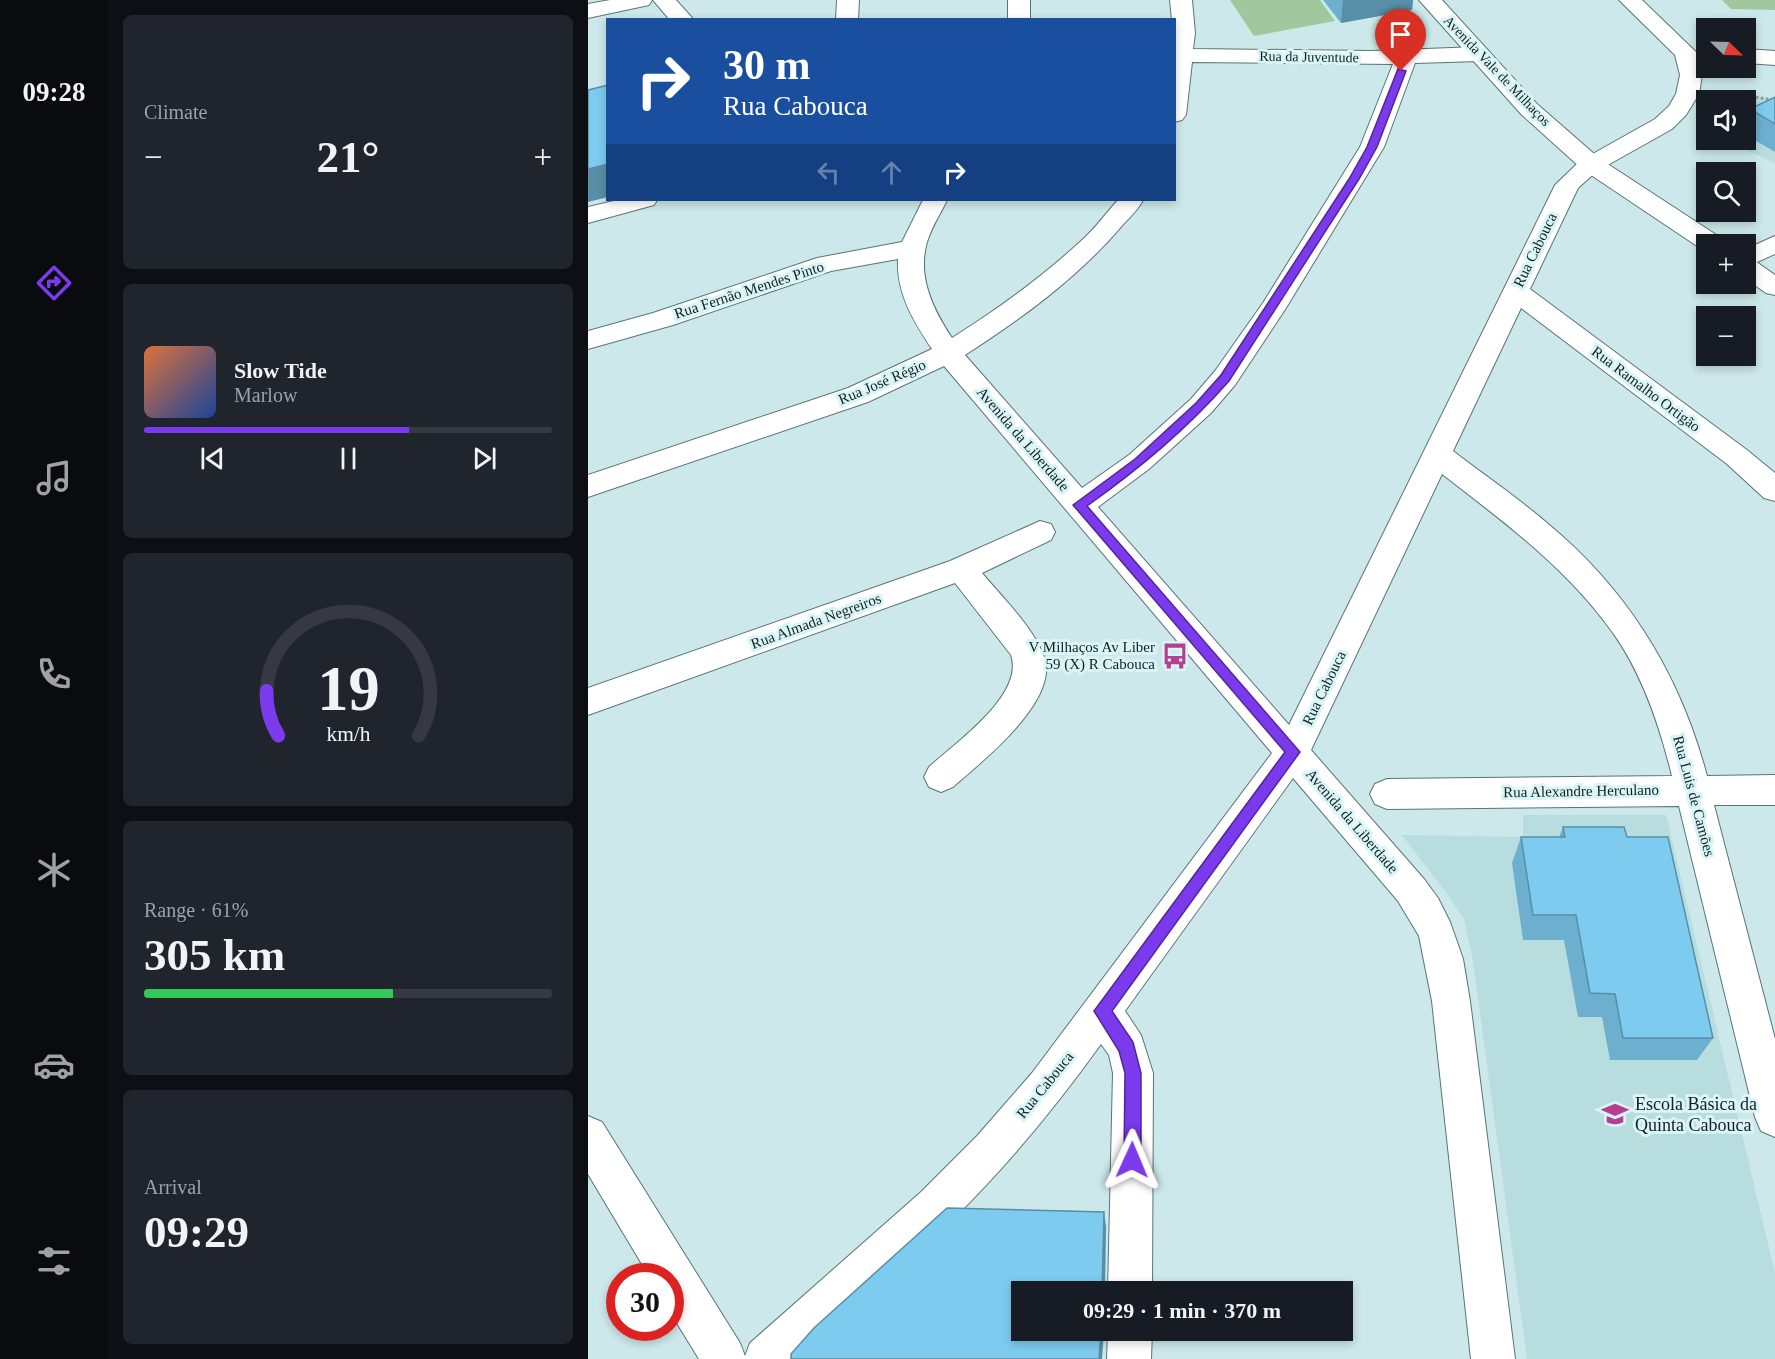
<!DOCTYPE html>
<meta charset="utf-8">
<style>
body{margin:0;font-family:"Times New Roman",serif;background:#20242c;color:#f1f3f6;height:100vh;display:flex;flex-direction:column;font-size:22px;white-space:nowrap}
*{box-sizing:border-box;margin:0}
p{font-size:20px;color:#9ea1a6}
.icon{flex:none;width:33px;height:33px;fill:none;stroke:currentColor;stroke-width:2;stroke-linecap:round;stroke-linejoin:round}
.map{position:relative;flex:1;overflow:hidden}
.drawer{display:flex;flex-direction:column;gap:15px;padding:15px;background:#0d0f14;width:480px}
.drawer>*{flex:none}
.top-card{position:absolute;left:18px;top:18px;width:570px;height:183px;border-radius:0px;box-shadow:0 3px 9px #0003;background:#1a4fa0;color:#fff;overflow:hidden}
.needle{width:39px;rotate:113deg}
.buttons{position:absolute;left:1108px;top:18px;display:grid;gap:12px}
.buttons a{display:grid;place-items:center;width:60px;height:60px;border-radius:0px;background:#171b24;box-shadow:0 3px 9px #0003;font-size:30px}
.speed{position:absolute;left:18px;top:1263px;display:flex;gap:12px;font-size:30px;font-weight:700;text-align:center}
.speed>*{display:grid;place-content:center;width:78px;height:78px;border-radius:50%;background:#171b24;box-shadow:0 3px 9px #0003;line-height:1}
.speed .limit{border:9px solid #d22;background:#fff;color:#111}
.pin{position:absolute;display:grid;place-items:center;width:51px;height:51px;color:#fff;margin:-62px -26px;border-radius:50% 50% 50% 0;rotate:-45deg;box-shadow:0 0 6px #0007}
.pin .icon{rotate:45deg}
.me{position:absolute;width:66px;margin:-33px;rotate:1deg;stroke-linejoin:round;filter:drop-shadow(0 0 4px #0008)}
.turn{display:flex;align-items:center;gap:21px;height:126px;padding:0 18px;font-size:27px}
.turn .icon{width:78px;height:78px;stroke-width:2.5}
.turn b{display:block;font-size:42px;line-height:51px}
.lanes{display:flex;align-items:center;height:57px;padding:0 18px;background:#0003;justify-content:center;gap:30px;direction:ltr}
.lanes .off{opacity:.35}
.big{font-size:45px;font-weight:600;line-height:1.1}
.drawer .tile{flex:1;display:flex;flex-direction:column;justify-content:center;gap:9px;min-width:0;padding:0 21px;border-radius:9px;background:#20242c}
.drawer .dial{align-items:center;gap:0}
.dial svg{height:156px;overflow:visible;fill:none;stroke:#363941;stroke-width:7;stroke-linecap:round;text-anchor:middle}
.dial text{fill:#f1f3f6;stroke:none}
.song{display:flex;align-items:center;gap:18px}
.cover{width:72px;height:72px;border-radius:9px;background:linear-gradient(135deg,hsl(20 70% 55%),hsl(220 70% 35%))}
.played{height:6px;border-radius:3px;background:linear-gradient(90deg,#7c3aed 65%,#363941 65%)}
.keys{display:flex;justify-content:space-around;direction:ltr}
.heat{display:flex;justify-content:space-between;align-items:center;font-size:33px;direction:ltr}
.charge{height:9px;border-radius:4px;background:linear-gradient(90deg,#34c759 61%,#363941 0)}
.trip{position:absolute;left:423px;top:1281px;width:342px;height:60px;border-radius:0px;background:#171b24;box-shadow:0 3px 9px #0003;font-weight:600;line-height:60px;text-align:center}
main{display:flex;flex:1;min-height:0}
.dock{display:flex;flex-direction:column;width:108px;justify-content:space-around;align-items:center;background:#090b0e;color:#9ea1a6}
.dock .icon{width:42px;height:42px}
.dock .selected{color:#7c3aed}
.dock b{font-size:27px;color:#f1f3f6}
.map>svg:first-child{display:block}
</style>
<main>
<nav class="dock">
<b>09:28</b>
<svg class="icon selected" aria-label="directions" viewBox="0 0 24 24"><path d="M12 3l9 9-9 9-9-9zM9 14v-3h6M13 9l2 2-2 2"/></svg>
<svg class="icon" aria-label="music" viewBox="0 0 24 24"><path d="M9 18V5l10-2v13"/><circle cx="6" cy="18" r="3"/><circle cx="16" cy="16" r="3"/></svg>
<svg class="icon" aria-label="phone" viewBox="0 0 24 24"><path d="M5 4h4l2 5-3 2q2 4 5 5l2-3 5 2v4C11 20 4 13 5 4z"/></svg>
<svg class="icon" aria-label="climate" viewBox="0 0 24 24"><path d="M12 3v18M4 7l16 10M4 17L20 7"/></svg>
<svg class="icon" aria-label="car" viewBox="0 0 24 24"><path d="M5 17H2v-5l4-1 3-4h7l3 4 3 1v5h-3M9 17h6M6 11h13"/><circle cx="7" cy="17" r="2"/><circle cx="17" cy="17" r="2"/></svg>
<svg class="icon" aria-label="filters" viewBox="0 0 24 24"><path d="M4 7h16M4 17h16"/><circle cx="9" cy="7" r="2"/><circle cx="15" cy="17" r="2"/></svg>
</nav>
<section class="drawer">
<div class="tile"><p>Climate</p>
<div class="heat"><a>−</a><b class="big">21°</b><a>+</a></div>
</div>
<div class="tile">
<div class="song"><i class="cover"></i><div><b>Slow Tide</b><p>Marlow</p></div></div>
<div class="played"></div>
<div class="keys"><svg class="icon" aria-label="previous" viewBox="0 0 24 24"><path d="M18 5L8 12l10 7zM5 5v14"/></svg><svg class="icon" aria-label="pause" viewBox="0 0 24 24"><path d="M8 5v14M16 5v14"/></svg><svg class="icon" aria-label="next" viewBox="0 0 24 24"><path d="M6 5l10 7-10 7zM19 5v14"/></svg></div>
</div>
<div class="tile dial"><svg viewBox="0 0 100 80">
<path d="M14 69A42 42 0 1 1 86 69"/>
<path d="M14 69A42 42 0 0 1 8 46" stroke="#7c3aed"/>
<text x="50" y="56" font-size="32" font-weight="700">19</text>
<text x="50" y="72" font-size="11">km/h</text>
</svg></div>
<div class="tile"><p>Range · 61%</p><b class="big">305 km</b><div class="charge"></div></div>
<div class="tile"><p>Arrival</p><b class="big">09:29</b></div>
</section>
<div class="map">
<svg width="1187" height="1359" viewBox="0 0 1187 1359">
<rect width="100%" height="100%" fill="#cce8ea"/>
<g fill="#b8dddf">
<path d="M1123,94L1187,102V163L1137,140H1158V100H1120Z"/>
<path d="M935,815H1078L1187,1273V1359H939L884,955L876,919L857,891L814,835L935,837Z"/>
</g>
<g fill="#a1c79f">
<path d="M642,0H732L747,21L666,36Z"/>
<path d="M1134,0H1187V10L1143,9Z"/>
</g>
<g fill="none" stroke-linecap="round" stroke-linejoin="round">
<g stroke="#5a7475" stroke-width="2">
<g id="street">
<path d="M22,0H64L61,5L0,18V4Z"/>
<path d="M65,0H88L106,20H82Z"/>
<path d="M249,0H271L270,20H248Z"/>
<rect x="420" y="0" width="22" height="20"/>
<path d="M582,0H604L607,33L605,49L783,51L891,47L899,49L902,54L899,59L891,61L827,63L796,147L698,308L647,385L623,413L561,469L510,507L701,725L967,185L992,161L1067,119L1081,106L1088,94L1092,75L1087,55L1031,0H1054L1109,53L1114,75L1111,94L1098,115L1084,129L1009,171L990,188L942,289L1159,450L1187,473V501L1176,498L1139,464L933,308L865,451C896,475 929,497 959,523C1040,590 1092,674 1119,776L1187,775V805H1126L1187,1039V1137L1173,1131L1167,1117L1091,806L799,809L787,804L782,794L787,784L799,779L1084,776C1072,727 1055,675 1025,633C979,568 916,522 854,474L723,750L836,879L850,898L862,922L875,959L882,1001L927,1359H883L844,1001L831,936L810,901L705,778L537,1011L553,1035L565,1073L564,1292H520L525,1073L521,1055L513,1044C468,1107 419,1166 363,1221C315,1269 262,1313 211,1359H111L82,1312V1276H61L0,1174V1116L14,1122L152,1343L157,1356L162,1343L333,1192L389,1136L444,1073L684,753L356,366L280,402L0,497V475L260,388L344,349C326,322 308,293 310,259L243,271L85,325L0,349V331L65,313L229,258L314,242L335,200H359C353,213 344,226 339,242C329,277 345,309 364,338C410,309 453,278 493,241C507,229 518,213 530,200H555C550,210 540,219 532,228C488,279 433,319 377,355L494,488L541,455L603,399L627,371L675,303L772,147L805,64L604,62L598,115L594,120L586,122V20H584Z"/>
<path d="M1158,49L1187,51V65L1158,63Z"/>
<path d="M30,200H69L66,205L0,223V207Z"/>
<path d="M1187,236V254L1158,267V249Z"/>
<path d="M452,521L463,524L467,532L463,540L394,573C414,597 446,628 456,657C472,701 393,762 365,787L353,792L341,787L336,777L341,767C367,743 437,695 423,655L367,583L0,715V688L362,561Z"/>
<path d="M520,1330H564L563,1359H519Z"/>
</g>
</g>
<g stroke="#5a7475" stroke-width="2">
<g id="secondary">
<path d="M831,0H854L949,104L1012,159L1133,238L1136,244H1119V251L1115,250L994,169L933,114Z"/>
<path d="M1158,259L1167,261L1187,275V295L1178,293L1158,279Z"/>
</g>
</g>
<path stroke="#8ca1a3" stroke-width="3" stroke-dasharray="3 2" stroke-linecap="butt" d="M1128,92L1187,100"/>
<use href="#street" fill="#fff" fill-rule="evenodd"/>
<use href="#secondary" fill="#fff" fill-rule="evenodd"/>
</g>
<g fill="#6cafce">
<path d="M735,0H825L824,10L753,23Z"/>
<path d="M1187,97V152L1158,135V120L1162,109Z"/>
<path d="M975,827L1039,837L1125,1038L1109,1060H1022L1014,1017H990L976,940H935L924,863L933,837H971Z"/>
</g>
<g fill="#588ea7">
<path d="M755,0H825L824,10L753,23Z"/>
<path d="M20,164V197L0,202V169Z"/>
<path d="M516,1212L518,1227L517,1292H514Z"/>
<path d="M513,1330H516L514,1359H511Z"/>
</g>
<g fill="#7dcbef" stroke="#588ea7" stroke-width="1.5">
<path d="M20,85V164L0,169V90Z"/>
<path d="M1187,97V124L1162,109Z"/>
<path d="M975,827H1036L1039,837H1080L1125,1038H1035L1027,994L1002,993L988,915H945L933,837H977Z"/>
<path d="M359,1208L516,1212L514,1292H434V1330H513L511,1359H203V1354L226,1328Z"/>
</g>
<path fill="#7c3aed" stroke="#51269a" stroke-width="1.5" d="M810,69L818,71L789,147L771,179L641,381C598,430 552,468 499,506L712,752L524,1011L545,1042L553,1073V1160L550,1166L544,1169L538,1166L536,1160L537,1073L531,1051L506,1011L697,752L485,505L547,459L608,403L633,375L761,179L779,147Z"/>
<defs>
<g id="bus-bare" transform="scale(2.07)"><path d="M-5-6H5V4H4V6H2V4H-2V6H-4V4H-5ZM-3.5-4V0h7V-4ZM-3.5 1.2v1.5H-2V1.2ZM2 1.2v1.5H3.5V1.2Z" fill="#b73d90" stroke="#d9f5f7" stroke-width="2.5" paint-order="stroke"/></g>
<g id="school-bare" transform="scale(2.07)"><path d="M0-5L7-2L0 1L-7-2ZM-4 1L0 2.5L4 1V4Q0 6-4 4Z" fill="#b73d90" stroke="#d9f5f7" stroke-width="2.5" paint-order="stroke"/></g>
</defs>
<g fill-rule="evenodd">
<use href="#bus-bare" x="587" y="656"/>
<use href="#school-bare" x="1027" y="1114"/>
</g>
<g text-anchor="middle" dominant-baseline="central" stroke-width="6" stroke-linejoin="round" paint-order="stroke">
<g font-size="14" fill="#151f20" stroke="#d9f5f7">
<text transform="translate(721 57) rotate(1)">Rua da Juventude</text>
<text transform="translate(909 71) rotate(46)">Avenida Vale de Milhaços</text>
</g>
<g font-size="15" fill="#151f20" stroke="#d9f5f7">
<text transform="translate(947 250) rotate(-64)">Rua Cabouca</text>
<text transform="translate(161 290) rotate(-18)">Rua Fernão Mendes Pinto</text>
<text transform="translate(294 382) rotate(-23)">Rua José Régio</text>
<text transform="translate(1058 389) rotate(37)">Rua Ramalho Ortigão</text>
<text transform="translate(435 439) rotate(49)">Avenida da Liberdade</text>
<text transform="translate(228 621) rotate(-20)">Rua Almada Negreiros</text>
<text transform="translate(736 688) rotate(-64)">Rua Cabouca</text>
<text transform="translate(993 791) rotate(-1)">Rua Alexandre Herculano</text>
<text transform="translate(1106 796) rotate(75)">Rua Luis de Camões</text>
<text transform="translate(764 821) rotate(49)">Avenida da Liberdade</text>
<text transform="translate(457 1085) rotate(-51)">Rua Cabouca</text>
</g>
<g font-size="15" fill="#151f20" stroke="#d9f5f7" text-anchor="end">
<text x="567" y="647">V Milhaços Av Liber<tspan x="567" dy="17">59 (X) R Cabouca</tspan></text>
</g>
<g font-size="18" fill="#151f20" stroke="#d9f5f7" text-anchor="start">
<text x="1047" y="1104">Escola Básica da<tspan x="1047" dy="21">Quinta Cabouca</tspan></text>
</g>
</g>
</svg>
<div class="buttons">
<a><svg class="needle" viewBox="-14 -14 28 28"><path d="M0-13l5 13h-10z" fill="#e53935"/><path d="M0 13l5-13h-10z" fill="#9ea1a6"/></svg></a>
<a><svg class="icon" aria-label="sound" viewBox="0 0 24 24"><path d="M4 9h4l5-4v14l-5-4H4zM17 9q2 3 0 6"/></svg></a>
<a><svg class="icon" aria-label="search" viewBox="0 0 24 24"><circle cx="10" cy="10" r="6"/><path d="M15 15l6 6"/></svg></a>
<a>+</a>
<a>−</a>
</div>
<div class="speed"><div class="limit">30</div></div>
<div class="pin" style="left:813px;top:71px;background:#d93025"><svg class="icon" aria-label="arrive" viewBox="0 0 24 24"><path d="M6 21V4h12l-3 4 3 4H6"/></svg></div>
<svg class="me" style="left:544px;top:1160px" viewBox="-20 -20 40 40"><path d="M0-17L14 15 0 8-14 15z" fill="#7c3aed" stroke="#fff" stroke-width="4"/></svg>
<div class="trip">09:29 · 1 min · 370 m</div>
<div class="top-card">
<div class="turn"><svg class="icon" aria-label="right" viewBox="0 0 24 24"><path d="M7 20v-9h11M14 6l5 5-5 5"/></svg><div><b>30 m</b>Rua Cabouca</div></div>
<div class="lanes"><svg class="icon off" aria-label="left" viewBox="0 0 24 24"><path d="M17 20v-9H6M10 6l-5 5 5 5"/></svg><svg class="icon off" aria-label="ahead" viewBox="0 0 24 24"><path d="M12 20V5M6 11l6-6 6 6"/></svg><svg class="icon" aria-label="right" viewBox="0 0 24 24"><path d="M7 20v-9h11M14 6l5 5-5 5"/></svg></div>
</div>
</div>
</main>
